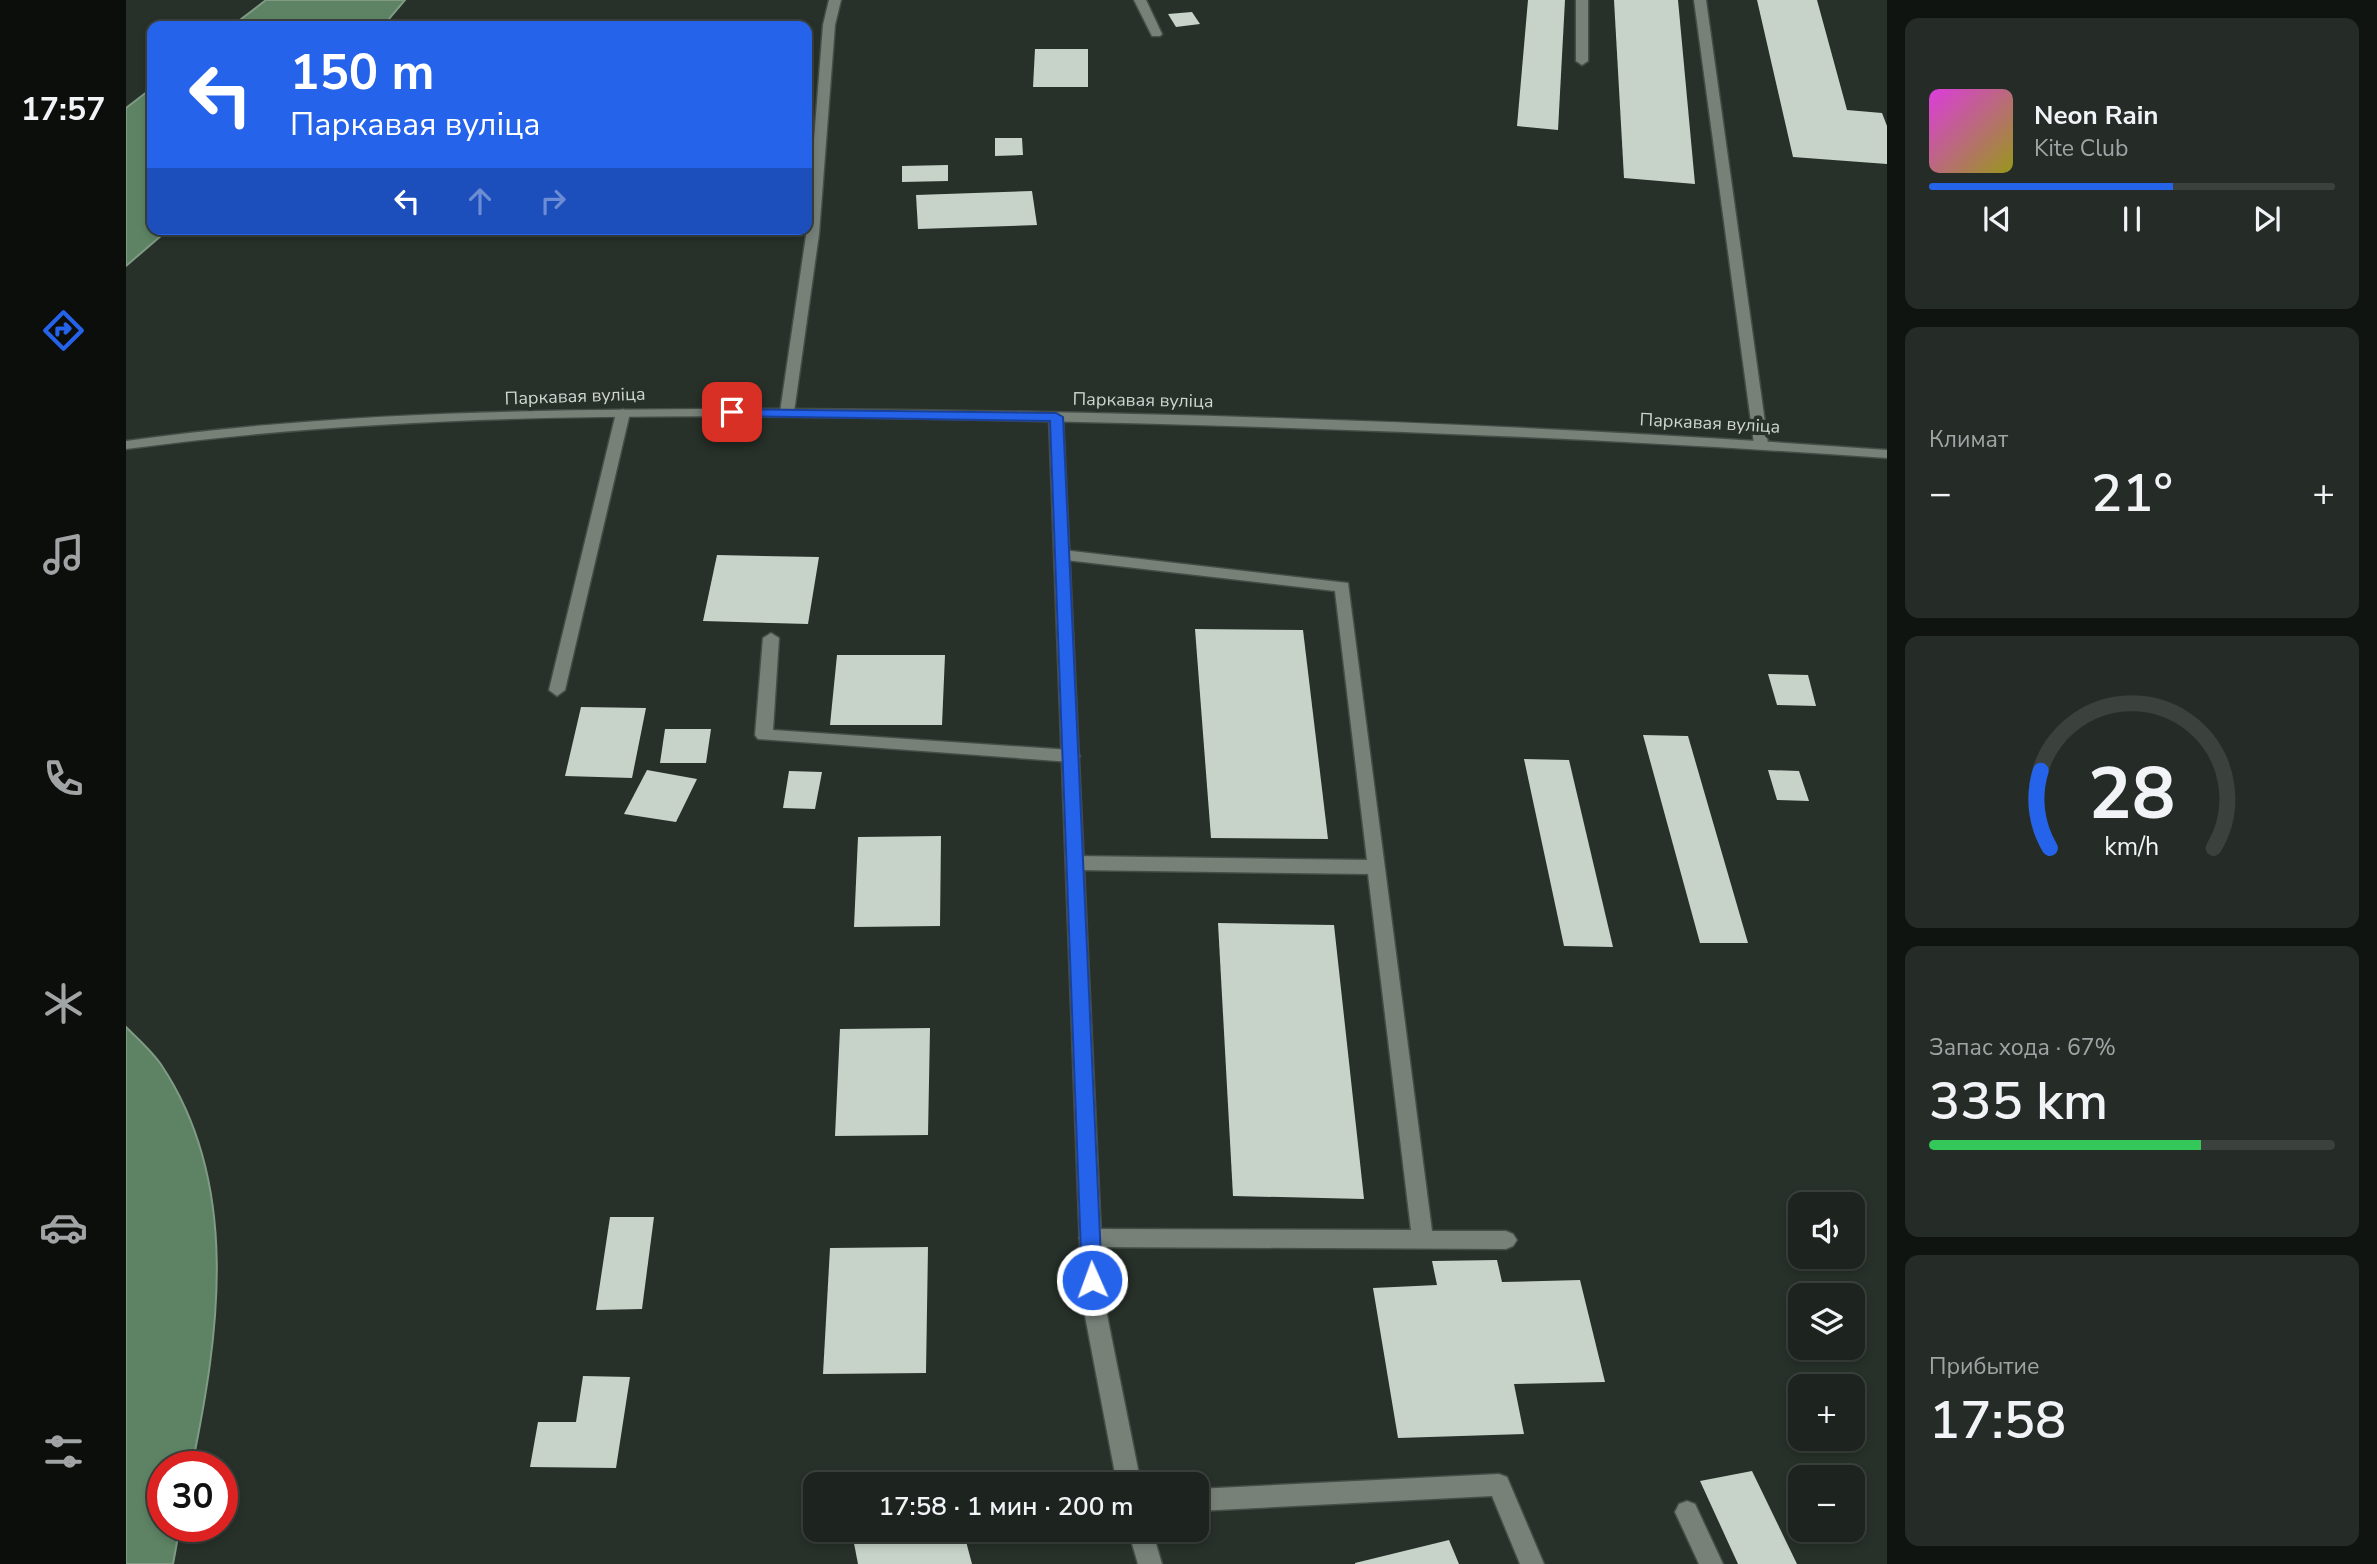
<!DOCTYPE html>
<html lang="ru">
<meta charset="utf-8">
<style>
body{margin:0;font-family:"Nunito Sans",sans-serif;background:#252c28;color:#f1f3f6;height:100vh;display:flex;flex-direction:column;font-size:26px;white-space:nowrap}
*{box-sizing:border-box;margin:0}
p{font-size:23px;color:#a0a4a4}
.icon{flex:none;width:38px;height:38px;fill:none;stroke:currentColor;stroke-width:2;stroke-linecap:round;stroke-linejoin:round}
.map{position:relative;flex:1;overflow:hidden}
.details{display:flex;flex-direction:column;gap:18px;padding:18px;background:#101411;width:490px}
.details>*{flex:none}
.guide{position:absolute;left:21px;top:21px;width:665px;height:214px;border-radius:14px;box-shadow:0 4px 10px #0003,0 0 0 2px #3b413d;background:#2563eb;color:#fff;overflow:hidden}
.tools{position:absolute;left:1662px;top:1192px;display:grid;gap:14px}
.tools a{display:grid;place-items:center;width:77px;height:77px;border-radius:14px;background:#1d241f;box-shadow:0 4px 10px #0003,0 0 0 2px #3b413d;font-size:35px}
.speed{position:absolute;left:21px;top:1451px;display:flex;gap:14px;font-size:35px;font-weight:700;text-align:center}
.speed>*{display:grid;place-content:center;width:91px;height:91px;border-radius:50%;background:#1d241f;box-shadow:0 4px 10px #0003,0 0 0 2px #3b413d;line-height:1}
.speed .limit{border:10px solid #d22;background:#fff;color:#111}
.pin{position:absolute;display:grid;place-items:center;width:60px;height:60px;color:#fff;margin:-30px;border-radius:14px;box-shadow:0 4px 10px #0006}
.me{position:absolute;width:77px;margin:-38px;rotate:358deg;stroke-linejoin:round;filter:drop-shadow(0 0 5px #0008)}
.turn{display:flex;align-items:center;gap:24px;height:147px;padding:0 28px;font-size:32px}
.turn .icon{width:91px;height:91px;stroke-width:2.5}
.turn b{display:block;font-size:49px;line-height:60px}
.lanes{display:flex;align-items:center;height:66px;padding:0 28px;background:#0003;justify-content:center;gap:35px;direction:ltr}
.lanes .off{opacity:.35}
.big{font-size:52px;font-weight:600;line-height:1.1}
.details .card{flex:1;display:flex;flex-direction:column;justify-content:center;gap:10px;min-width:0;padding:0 24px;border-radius:14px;background:#252c28}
.details .dial{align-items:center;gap:0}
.dial svg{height:182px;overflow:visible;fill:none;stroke:#3b413d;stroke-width:7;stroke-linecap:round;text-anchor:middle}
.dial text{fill:#f1f3f6;stroke:none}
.song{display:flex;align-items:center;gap:21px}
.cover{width:84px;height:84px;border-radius:10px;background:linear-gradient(135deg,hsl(300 70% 55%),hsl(60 70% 35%))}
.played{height:7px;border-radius:4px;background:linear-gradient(90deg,#2563eb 60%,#3b413d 60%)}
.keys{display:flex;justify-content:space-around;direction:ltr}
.heat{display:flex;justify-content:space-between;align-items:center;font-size:38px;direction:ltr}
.charge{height:10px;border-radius:5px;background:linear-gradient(90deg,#34c759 67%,#3b413d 0)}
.trip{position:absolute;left:677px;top:1472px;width:406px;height:70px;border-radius:14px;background:#1d241f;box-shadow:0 4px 10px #0003,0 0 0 2px #3b413d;font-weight:600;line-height:70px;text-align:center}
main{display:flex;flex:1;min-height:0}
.tabs{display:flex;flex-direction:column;width:126px;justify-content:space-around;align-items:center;background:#0c0e0c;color:#a0a4a4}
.tabs .icon{width:49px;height:49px}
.tabs .on{color:#2563eb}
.tabs b{font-size:32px;color:#f1f3f6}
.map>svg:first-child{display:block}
</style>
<main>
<nav class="tabs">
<b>17:57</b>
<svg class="icon on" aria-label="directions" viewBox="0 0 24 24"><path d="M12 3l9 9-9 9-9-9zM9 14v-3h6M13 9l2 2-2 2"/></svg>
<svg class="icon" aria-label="music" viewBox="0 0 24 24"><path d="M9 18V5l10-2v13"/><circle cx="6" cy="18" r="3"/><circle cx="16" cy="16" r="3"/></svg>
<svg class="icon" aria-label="phone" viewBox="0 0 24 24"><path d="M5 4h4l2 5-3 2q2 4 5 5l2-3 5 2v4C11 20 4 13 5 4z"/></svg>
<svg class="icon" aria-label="climate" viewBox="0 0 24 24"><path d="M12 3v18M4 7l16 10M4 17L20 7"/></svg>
<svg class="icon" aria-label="car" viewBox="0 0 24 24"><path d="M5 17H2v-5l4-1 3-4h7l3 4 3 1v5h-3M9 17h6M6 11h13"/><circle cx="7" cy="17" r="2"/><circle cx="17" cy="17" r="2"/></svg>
<svg class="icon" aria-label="filters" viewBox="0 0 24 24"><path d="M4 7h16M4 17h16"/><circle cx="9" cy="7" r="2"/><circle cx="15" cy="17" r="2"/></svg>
</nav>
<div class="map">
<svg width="1761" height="1564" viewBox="0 0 1761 1564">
<rect width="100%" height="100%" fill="#273029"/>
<g fill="#5d8364" stroke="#7f9b84" stroke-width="2">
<path d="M140,0H279L257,26H106Z"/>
<path d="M26,88V229H43L0,266V108Z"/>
<path d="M0,1027C12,1039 27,1052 36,1066C115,1185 93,1335 66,1466H37V1526H54L47,1564H0Z"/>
</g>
<g fill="#c7d3c9">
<path d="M1402,0H1439L1432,130L1391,126Z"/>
<path d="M1488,0H1552L1569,184L1498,178Z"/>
<path d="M1631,0H1691L1721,110L1756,113L1761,126V164L1667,157Z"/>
<path d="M1066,12L1074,24L1050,27L1042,14Z"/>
<path d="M909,49H962V87H907Z"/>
<path d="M869,138H896L897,155L869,156Z"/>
<path d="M822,165V181L776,182V166Z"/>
<path d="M906,191L911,225L792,229L790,195Z"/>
<path d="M591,555L693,557L682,624L577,621Z"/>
<path d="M1069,629L1177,630L1202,839L1085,838Z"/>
<path d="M711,655H819L816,725H704Z"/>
<path d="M1642,674L1682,675L1690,706L1651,705Z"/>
<path d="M455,707L520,708L506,778L439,776Z"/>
<path d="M539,729H585L580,763H534Z"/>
<path d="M1517,735L1562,736L1622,943H1574Z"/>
<path d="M1398,759L1443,760L1487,947L1438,946Z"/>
<path d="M521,770L571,779L550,822L498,814Z"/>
<path d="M1642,770L1673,771L1683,801L1651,800Z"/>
<path d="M663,771L696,772L689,809L657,808Z"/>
<path d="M815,836L814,926L728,927L732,837Z"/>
<path d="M1092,923L1208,925L1238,1199L1107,1196Z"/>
<path d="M804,1028L802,1135L709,1136L714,1029Z"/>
<path d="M484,1217H528L516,1309L470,1310Z"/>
<path d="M802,1247L800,1373L697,1374L704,1248Z"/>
<path d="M1371,1260L1376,1282L1454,1280L1479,1382L1388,1384L1398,1434L1272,1438L1247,1288L1311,1285L1306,1261Z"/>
<path d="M457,1376L504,1377L490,1468L404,1467L412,1422H450Z"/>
<path d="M1626,1471L1671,1564H1612L1574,1481Z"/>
<path d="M740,1530H837L846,1564H732L726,1533Z"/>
<path d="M1323,1540L1333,1564H1229V1563Z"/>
</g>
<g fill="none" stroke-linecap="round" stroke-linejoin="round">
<g stroke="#454d47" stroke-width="3">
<g id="lane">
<path d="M1008,0H1020L1036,34L1034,36H1026Z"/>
<path d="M1450,0H1462V61L1456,65L1450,61Z"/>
<path d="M1568,0H1580L1642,444L1635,448L1628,444Z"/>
<path d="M497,409L504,413L439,690L431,696L423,690L490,413Z"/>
<path d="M937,550L1222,583L1306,1231H1380L1387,1234L1391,1240L1387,1246L1380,1249L964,1247L957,1244L953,1238L957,1232L964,1229L1285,1230L1242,874L951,870L945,868L942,863L945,858L951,856L1241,860L1209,591L931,559L929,555Z"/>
<path d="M645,633L653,638L647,730L945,750L954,756L945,762L632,739L629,735L637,638Z"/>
<path d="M1373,1474L1381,1477L1418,1564H1394L1366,1496L1071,1511V1489Z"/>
<path d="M1561,1501L1569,1504L1597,1564H1573L1549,1512L1553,1504Z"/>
</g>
</g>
<g stroke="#454d47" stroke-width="3">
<g id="street">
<path d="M703,0H715L709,25L693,234L668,412L661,416L654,412L681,229L697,25Z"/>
<path d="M930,413L937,417L978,1300L1015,1484H991L956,1300L923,417Z"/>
<path d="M1002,1530H1026L1036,1564H1012Z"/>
</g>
</g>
<g stroke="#454d47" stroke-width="3">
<path id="secondary" d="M661,409C1028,411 1395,423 1761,450V458C1463,437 1165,426 867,420C579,414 286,410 0,449V441C219,410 441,409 661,409Z"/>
</g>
<use href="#lane" fill="#778178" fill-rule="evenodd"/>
<use href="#street" fill="#778178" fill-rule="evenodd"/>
<use href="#secondary" fill="#778178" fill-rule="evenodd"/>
</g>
<path fill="#2563eb" stroke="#184099" stroke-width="2" d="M602,409L930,413L937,417L976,1280L973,1286L966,1288L959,1286L956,1280L924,421L606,416L600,412Z"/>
<g text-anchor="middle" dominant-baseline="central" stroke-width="7" stroke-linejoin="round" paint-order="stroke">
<g font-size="18" fill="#cfd4cf" stroke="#273029">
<text transform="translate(449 396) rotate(-2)">Паркавая вуліца</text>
<text transform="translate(1017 400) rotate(1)">Паркавая вуліца</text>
<text transform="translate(1584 423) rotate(3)">Паркавая вуліца</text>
</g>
</g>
</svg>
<div class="tools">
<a><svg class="icon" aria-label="sound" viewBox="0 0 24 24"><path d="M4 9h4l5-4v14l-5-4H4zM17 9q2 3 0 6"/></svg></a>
<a><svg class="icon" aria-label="layers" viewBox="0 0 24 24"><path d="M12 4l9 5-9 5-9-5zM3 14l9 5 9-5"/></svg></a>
<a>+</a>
<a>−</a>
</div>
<div class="speed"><div class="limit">30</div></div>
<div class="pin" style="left:606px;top:412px;background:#d93025"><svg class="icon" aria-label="arrive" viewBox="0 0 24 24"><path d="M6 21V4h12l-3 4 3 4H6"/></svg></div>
<svg class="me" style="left:966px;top:1280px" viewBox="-20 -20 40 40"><circle r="17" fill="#2563eb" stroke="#fff" stroke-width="3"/><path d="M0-11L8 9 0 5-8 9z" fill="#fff"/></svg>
<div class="trip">17:58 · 1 мин · 200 m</div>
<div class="guide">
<div class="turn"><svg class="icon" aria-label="left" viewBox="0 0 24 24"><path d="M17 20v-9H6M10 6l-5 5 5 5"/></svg><div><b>150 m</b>Паркавая вуліца</div></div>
<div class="lanes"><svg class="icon" aria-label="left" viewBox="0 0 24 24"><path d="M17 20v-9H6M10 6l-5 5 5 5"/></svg><svg class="icon off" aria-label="ahead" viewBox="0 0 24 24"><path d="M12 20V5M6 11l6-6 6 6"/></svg><svg class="icon off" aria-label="right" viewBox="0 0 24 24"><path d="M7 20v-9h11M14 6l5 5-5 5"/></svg></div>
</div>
</div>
<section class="details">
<div class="card">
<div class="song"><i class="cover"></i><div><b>Neon Rain</b><p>Kite Club</p></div></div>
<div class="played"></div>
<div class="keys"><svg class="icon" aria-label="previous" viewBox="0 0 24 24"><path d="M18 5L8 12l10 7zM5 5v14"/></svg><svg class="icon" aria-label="pause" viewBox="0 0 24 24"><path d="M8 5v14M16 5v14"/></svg><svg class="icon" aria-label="next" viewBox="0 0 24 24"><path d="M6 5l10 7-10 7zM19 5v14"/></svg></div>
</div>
<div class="card"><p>Климат</p>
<div class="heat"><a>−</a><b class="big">21°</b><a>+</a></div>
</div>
<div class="card dial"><svg viewBox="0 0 100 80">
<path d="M14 69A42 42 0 1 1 86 69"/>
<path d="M14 69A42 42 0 0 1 10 35" stroke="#2563eb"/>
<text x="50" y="56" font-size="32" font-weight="700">28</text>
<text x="50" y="72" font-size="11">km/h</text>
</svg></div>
<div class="card"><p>Запас хода · 67%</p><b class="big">335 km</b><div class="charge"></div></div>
<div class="card"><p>Прибытие</p><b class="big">17:58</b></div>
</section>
</main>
